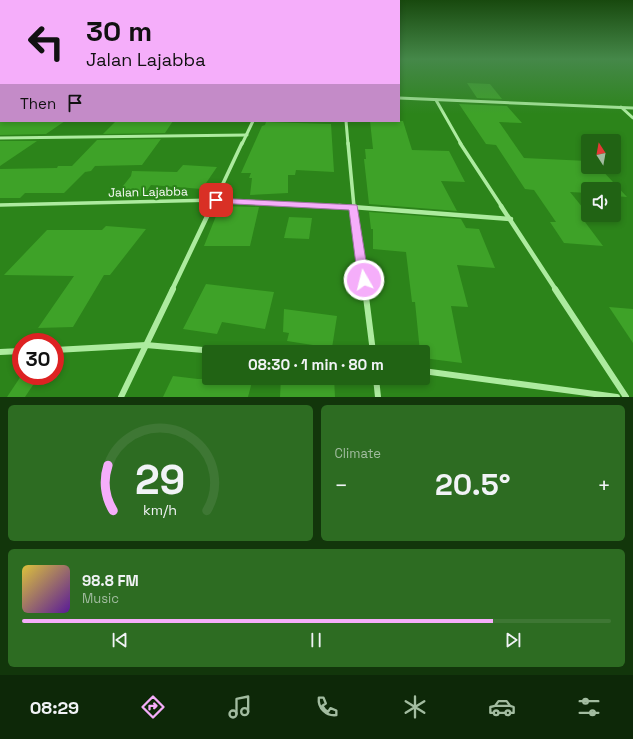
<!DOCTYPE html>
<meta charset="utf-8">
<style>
body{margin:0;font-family:"Space Grotesk",sans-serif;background:#2d6c22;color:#f1f3f6;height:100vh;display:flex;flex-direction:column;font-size:15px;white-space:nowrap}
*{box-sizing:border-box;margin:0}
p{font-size:13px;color:#a2bca0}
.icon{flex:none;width:22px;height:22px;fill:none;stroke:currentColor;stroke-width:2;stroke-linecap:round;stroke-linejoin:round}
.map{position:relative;height:397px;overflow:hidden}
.drawer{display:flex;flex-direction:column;gap:8px;padding:8px;background:#12360b;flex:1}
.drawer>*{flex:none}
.guide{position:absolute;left:0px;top:0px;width:400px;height:122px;box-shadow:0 2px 6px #0003;background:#f5aefa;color:#111;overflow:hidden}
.needle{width:26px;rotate:349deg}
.tools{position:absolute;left:581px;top:134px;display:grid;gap:8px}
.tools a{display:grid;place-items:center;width:40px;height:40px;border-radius:4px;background:#216314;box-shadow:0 2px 6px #0003;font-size:20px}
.speed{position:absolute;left:12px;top:333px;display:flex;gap:8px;font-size:20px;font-weight:700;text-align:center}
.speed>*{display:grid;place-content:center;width:52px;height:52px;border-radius:50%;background:#216314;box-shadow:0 2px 6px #0003;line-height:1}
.speed .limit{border:6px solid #d22;background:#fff;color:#111}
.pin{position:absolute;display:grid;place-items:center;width:34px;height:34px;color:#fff;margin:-17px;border-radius:8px;box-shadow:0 2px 6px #0006}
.me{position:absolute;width:44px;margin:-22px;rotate:352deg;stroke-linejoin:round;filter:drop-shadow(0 0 3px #0008)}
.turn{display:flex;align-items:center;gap:14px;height:84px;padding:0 20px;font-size:18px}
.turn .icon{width:52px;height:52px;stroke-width:2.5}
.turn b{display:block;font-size:28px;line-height:34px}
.then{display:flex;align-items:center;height:38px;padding:0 20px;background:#0003;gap:8px;font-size:15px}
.big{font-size:30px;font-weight:700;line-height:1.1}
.drawer .widget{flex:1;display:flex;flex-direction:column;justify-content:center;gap:6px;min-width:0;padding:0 14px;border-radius:6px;background:#2d6c22}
.drawer .dial{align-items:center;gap:0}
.dial svg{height:104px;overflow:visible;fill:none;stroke:#3e7734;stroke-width:7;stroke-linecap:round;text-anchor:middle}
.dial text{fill:#f1f3f6;stroke:none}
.song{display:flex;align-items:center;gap:12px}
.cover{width:48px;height:48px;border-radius:6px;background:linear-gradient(135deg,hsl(50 70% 55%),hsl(270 70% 35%))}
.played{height:4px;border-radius:2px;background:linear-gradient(90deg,#f5aefa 80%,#3e7734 80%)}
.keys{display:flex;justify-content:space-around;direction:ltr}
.heat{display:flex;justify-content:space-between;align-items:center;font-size:22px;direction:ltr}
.drawer .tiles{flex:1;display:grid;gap:8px;grid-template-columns:1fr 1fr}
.widget:last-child{grid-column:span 2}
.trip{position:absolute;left:202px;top:345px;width:228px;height:40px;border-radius:4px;background:#216314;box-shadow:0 2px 6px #0003;font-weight:700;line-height:40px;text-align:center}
.tabs{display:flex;height:64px;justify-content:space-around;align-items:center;background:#0d2808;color:#a2bca0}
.tabs .icon{width:28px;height:28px}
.tabs .current{color:#f5aefa}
.tabs b{font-size:18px;color:#f1f3f6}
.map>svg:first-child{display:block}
</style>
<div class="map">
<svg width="633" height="397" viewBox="0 0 633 397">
<rect width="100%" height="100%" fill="#2c841a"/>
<g fill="#3ea228">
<path d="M467,83L490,84L502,99L477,98Z"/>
<path d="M459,104L507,106L522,123L499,122L524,158L588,161V167H599L627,197L614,196V189H588V193L570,192L592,219L582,218L603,246L564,243L550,222H556L534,190L525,189L496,145L486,144Z"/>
<path d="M0,121H65L46,134L0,135Z"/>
<path d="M116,121H173L165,133L103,134Z"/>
<path d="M370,121H403L412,150L449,151L465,182L441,181L457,211L369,204L364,159H366L365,149H373Z"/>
<path d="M266,122L331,124L334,172L296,170L295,175H288V193L250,195L252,178H249L251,173H241L262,126L265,125Z"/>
<path d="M161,139L142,165L95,166L91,171L85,172L64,193H25L20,198H0V169L57,168L58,166H72L97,140Z"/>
<path d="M0,141H37L0,166Z"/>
<path d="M183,165L217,167L202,189L151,185L143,196H115L131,176L132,171L177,172Z"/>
<path d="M220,206L259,207L250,246H204Z"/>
<path d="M369,212L461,219L466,228L479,229L495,268L457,265L468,307L451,306L462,363L423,358V352H420L415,302H412L406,252L373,249V229H371Z"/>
<path d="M289,217L312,218L309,239L284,238Z"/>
<path d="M106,226L146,229L110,275H104L73,327L38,328L74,276L4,275L47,230H102Z"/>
<path d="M206,284L274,292L265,329L222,322L217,334L183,329Z"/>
<path d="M609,307L633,309V343Z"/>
<path d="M284,309L337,316L332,348L287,341L289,333L283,332Z"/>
<path d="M21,376H39L25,397H7Z"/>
<path d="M173,376L198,379L253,378L248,397H163Z"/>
<path d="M281,378H334L335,397H280Z"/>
</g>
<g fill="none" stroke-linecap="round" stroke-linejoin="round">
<g stroke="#adeb9f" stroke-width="3">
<path d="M399,98L633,108"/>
<path d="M436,100L461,144"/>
<path d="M621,107L633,118"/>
<path d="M346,121L348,144"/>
<path d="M0,138L247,135"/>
<path d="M242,144L253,121"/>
</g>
<g stroke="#adeb9f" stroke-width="3.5">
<path d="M348,143L354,207"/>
<path d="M460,143L502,207"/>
<path d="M0,205L216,200L357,207"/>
<path d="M212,207L242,143"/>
</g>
<g stroke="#adeb9f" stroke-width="4.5">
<path d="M339,206L511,219"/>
<path d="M354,206L365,290"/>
<path d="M501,206L556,290"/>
<path d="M172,290L212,206"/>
</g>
<g stroke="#adeb9f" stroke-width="6">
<path d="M365,289L373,352"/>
<path d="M555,289L626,397"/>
<path d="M55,350L146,345L226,352"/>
<path d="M0,352L21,351"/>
<path d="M423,371L617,397"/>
<path d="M376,378L378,397"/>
<path d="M121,397L173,289"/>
</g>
</g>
<linearGradient id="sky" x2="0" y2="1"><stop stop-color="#18490e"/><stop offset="0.52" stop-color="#458849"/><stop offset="1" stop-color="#458849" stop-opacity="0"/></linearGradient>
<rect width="633" height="114" fill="url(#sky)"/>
<path fill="#f5aefa" stroke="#9f71a2" d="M213,198L357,205L369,280L368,283L364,284L359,283L358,280L349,210L216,203L213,202L211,200Z"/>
<g text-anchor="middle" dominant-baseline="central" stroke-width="4" stroke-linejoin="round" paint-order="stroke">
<g font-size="12" fill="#fff" stroke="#2c841a">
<text transform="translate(148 192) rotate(-1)">Jalan Lajabba</text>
</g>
</g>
</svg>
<div class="tools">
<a><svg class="needle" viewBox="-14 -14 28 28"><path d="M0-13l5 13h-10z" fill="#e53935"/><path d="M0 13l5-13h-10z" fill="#a2bca0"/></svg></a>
<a><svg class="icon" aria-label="sound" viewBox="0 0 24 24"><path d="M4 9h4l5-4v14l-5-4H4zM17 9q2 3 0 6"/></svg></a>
</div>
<div class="speed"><div class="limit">30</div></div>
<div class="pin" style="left:216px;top:200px;background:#d93025"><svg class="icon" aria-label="arrive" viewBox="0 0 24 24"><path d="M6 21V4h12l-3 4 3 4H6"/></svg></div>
<svg class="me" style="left:364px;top:280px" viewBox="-20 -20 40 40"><circle r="17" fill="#f5aefa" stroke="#fff" stroke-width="3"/><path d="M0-11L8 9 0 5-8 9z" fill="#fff"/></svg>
<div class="trip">08:30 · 1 min · 80 m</div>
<div class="guide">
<div class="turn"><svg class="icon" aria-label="left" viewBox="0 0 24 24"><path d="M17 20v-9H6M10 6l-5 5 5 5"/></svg><div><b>30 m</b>Jalan Lajabba</div></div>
<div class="then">Then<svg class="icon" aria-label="arrive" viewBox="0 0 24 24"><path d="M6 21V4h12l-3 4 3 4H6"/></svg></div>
</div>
</div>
<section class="drawer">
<div class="tiles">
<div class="widget dial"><svg viewBox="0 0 100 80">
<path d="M14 69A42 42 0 1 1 86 69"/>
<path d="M14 69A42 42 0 0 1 10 34" stroke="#f5aefa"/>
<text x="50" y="56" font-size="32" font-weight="700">29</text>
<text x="50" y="72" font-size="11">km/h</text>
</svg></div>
<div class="widget"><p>Climate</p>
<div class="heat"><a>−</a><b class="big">20.5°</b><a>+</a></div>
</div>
<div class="widget">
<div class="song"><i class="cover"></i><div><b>98.8 FM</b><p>Music</p></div></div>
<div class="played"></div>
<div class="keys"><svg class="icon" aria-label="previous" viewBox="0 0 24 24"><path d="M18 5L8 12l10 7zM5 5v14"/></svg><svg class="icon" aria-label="pause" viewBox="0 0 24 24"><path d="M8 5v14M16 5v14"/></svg><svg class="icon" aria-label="next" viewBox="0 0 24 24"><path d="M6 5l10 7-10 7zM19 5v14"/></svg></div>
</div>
</div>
</section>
<nav class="tabs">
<b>08:29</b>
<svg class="icon current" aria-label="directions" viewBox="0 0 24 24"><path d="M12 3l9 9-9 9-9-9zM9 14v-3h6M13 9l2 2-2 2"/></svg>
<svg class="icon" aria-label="music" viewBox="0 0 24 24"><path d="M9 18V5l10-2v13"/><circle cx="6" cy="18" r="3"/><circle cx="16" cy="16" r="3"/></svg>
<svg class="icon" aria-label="phone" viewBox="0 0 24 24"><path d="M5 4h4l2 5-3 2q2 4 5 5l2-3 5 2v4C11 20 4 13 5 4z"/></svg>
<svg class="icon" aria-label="climate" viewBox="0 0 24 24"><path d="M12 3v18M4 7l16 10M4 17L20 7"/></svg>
<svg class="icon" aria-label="car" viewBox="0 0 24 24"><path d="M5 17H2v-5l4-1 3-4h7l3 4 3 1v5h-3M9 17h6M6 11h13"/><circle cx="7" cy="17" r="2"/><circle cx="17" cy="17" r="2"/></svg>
<svg class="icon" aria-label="filters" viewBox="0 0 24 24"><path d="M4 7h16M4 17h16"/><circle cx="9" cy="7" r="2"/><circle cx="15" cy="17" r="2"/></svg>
</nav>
